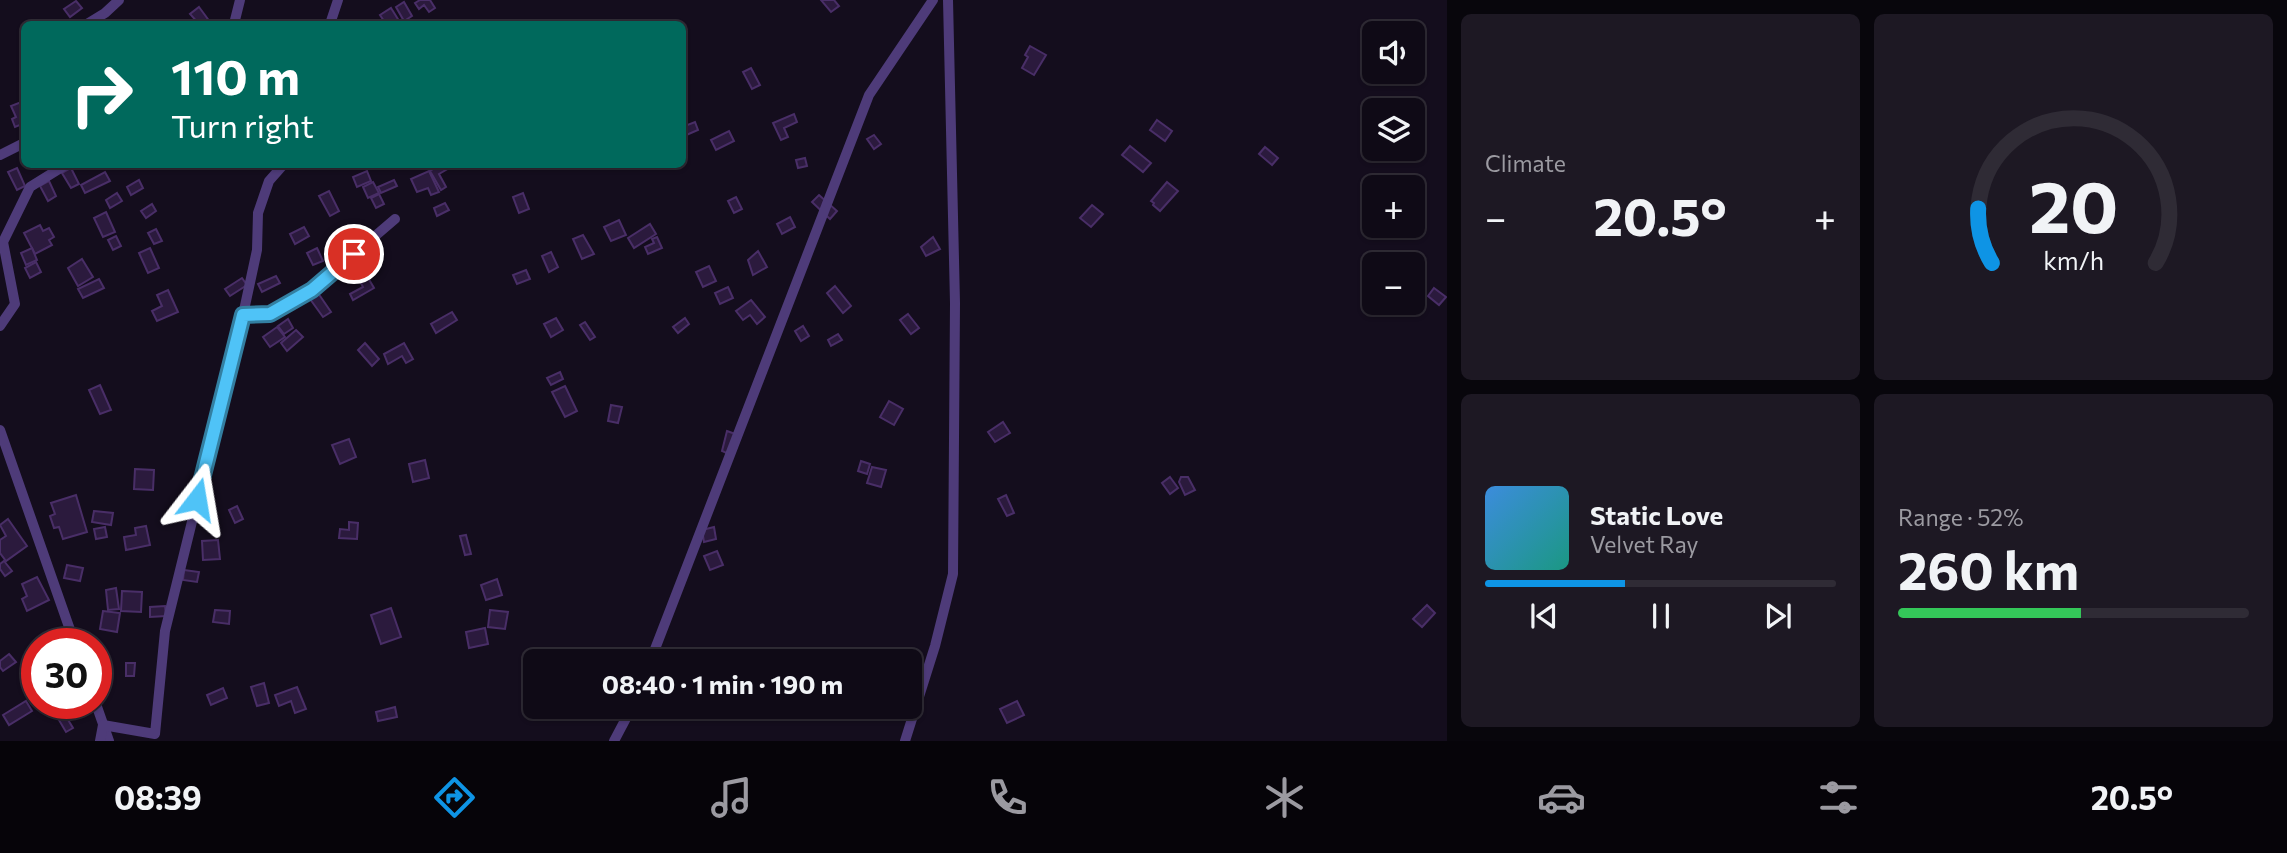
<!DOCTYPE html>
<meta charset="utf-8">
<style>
body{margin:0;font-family:Commissioner,sans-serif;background:#1d1823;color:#f1f3f6;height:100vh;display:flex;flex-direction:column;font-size:26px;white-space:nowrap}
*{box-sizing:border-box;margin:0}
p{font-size:23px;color:#9b9aa1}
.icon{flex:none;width:38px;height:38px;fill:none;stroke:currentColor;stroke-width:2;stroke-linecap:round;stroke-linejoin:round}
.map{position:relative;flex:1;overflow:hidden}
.details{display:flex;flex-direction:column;gap:14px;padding:14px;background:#08060c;width:840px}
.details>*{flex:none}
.banner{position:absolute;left:21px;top:21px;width:665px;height:147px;border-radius:10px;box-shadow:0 2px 5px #0004,0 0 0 2px #2f2b35;background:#00695c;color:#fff;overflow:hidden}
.tools{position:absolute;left:1362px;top:21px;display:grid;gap:14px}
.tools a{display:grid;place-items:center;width:63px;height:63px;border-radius:10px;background:#0f0a16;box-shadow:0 2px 5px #0004,0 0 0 2px #2f2b35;font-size:35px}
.speed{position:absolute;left:21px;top:628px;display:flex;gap:14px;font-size:35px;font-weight:700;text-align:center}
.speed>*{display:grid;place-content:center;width:91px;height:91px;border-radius:50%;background:#0f0a16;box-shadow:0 2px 5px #0004,0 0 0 2px #2f2b35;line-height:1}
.speed .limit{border:10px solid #d22;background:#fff;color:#111}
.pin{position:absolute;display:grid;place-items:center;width:60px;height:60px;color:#fff;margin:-30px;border:4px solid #fff;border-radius:50%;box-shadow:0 2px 7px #0007}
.me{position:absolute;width:77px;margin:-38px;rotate:14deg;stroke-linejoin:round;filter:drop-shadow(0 0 5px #0008)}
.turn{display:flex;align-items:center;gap:24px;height:147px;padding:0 35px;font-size:32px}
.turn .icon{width:91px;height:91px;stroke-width:2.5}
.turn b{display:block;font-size:49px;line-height:60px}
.big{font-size:52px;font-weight:700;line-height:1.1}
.details .card{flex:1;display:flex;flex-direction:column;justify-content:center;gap:10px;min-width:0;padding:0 24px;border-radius:10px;background:#1d1823}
.details .dial{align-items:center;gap:0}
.dial svg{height:182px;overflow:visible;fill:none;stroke:#2f2b35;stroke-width:7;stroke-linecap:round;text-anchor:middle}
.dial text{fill:#f1f3f6;stroke:none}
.song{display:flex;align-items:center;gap:21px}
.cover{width:84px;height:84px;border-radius:10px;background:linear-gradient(135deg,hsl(210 70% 55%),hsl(170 70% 35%))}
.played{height:7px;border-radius:4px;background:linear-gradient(90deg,#0e94e5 40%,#2f2b35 40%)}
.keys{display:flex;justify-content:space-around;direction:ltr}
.heat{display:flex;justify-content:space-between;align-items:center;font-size:38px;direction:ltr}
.charge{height:10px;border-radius:5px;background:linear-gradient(90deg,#34c759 52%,#2f2b35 0)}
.details .tiles{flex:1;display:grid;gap:14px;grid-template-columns:repeat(2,1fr)}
.trip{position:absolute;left:523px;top:649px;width:399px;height:70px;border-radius:10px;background:#0f0a16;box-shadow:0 2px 5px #0004,0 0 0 2px #2f2b35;font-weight:700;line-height:70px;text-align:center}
.menu{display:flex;height:112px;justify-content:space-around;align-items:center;background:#060409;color:#9b9aa1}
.menu .icon{width:49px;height:49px}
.menu .current{color:#0e94e5}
.menu b{font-size:32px;color:#f1f3f6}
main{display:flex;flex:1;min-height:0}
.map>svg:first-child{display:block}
</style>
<main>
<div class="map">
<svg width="1447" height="741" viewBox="0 0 1447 741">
<rect width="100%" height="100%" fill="#140d1d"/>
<g fill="#2b1a3d" stroke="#492e67" stroke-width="2">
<path d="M420,0H430L435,8L429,12L424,5L419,9L415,3Z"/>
<path d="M821,0H834L839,6L831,12Z"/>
<path d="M76,1L82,8L70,17L64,9Z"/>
<path d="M404,2L412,16L404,21L396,7Z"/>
<path d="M199,7L210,22L207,24H199L190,14Z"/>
<path d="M391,8L401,24H386L380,15Z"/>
<path d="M1030,46L1046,55L1034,75L1022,68L1028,57L1025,55Z"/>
<path d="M751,68L760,85L752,89L743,72Z"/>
<path d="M24,101V129L22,124L15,127L12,119L16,117L11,106Z"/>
<path d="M794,114L797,122L784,128L788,137L781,140L773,123Z"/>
<path d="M1157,120L1172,131L1165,141L1150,130Z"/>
<path d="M695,122L698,130L684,136L682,127Z"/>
<path d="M729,131L734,141L716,150L711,140Z"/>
<path d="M874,135L881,144L874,149L867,139Z"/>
<path d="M1130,146L1151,163L1143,172L1122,155Z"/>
<path d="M1265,147L1278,158L1272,165L1259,154Z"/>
<path d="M805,158L807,166L798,168L796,160Z"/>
<path d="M441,164H447L449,168L439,174L446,187L441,190L430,171Z"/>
<path d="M17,168L25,186L17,190L8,172Z"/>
<path d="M71,168L79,184L71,188L62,173Z"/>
<path d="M367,171L371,181L357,187L353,177Z"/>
<path d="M429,171L439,192L431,195L428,188L417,192L411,179Z"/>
<path d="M105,172L110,181L85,193L81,185Z"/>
<path d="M139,180L143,188L131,195L127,187Z"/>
<path d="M394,180L397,186L381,193L378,187Z"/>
<path d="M49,181L56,196L48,201L40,186Z"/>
<path d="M373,182L379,193L368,198L363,187Z"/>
<path d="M1167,182L1178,191L1160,211L1153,205L1154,203L1151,201Z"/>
<path d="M329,191L339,211L330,216L319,196Z"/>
<path d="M117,193L122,201L110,208L106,200Z"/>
<path d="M523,193L529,209L519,213L513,197Z"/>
<path d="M379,194L384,204L376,208L371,198Z"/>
<path d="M819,195L837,211L830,219L812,202Z"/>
<path d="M736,197L742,209L734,213L728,201Z"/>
<path d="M445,203L449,210L437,216L434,208Z"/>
<path d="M152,204L156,211L146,218L141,211Z"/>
<path d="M1092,205L1103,214L1091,227L1080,218Z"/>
<path d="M106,212L115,232L103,237L94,218Z"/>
<path d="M790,217L795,227L782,234L777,224Z"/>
<path d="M619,220L626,235L611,241L604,227Z"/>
<path d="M650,224L656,234L634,248L628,238Z"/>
<path d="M40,225L43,231L49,228L54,237L49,240L52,245L35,254L24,233Z"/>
<path d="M304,227L309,236L295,244L290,234Z"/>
<path d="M156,229L162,241L154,244L148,233Z"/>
<path d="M340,235L348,252L337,258L329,241Z"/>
<path d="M583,235L594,254L582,259L573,239Z"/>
<path d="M116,236L121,246L113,250L108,240Z"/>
<path d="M657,237L662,248L648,254L645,247L654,243L652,239Z"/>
<path d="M933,237L940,249L926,256L921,247Z"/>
<path d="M32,248L37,260L26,265L21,253Z"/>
<path d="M150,248L159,268L148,273L139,253Z"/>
<path d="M317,248L323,261L313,265L307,253Z"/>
<path d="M758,251L767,267L753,275L748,260Z"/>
<path d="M551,252L558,267L549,272L542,256Z"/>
<path d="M82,259L93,277L78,286L68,268Z"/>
<path d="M36,262L41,272L30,278L25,268Z"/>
<path d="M709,266L716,281L703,287L696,272Z"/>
<path d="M526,270L530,279L517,284L513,275Z"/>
<path d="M276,276L280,283L262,292L258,284Z"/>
<path d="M367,276L374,288L353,300L350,294L363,287L360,281Z"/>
<path d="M242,278L247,285L230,296L225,289Z"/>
<path d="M99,279L104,288L83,298L78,289Z"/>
<path d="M835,286L851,306L843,313L827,293Z"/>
<path d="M728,287L733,298L720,304L715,293Z"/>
<path d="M1434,288L1446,297L1439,305L1428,296Z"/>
<path d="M168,290L178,312L157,321L152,311L162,306L157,295Z"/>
<path d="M318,293L331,312L323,317L310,299Z"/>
<path d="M751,300L765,317L757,324L750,315L743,320L736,311Z"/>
<path d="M452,312L457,320L436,333L431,324Z"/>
<path d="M908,314L919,328L911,334L900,320Z"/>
<path d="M556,318L563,330L551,337L544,324Z"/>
<path d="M685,318L689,324L678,333L673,327Z"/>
<path d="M288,319L293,328L284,334L278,326Z"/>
<path d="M585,322L595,337L590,340L580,325Z"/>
<path d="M803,326L809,336L801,341L795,331Z"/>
<path d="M277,327L285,337L270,347L263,337Z"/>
<path d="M296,330L303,337L287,351L281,343Z"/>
<path d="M838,334L842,340L831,346L828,340Z"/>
<path d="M365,343L379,359L372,366L358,350Z"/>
<path d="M404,343L413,359L406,363L402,356L388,364L384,354Z"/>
<path d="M560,372L563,379L551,385L547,378Z"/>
<path d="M100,385L111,410L100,414L89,390Z"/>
<path d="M565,386L577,411L565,417L552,392Z"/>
<path d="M889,401L903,409L894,425L880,417Z"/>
<path d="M611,405L622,407L618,423L608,421Z"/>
<path d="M1003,422L1010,433L995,442L988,432Z"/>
<path d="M727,431L741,436L733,456L722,451Z"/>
<path d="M349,439L356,457L340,464L332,445Z"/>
<path d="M425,460L429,478L413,482L409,464Z"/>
<path d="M861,461L870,464L867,474L858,471Z"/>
<path d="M872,467L886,470L881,487L867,483Z"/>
<path d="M135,469L154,470L153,490L134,489Z"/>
<path d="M1170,477L1178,488L1170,494L1162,483Z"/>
<path d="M1181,477H1188L1195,490L1185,495L1179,482Z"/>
<path d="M76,495L87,532L63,539L59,527L54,528L50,516L55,514L51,503Z"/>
<path d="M1006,495L1014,513L1007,516L998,499Z"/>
<path d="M237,506L243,519L235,523L229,510Z"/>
<path d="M94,511L113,513L111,525L92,522Z"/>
<path d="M8,519L27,546L6,561L0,553V540L6,536L0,525Z"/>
<path d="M349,522L358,523L357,539L339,538L340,529L349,530Z"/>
<path d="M146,526L150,545L126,550L124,537L136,535L135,528Z"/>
<path d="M105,527L107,537L96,539L94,529Z"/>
<path d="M714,527L716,539L704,542L702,530Z"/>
<path d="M466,535L471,554L465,555L460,536Z"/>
<path d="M218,540L220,559L203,560L202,541Z"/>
<path d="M717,551L723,565L710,570L704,556Z"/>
<path d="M4,561L12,571L5,576L0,569V564Z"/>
<path d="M67,565L83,568L80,581L64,578Z"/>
<path d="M184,570L199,572L197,582L183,580Z"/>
<path d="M37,577L49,600L27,611L22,599L27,596L22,584Z"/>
<path d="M497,579L502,595L486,600L481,585Z"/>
<path d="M116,588L119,609L108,610L106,590Z"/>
<path d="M122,591L142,592L141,612L121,611Z"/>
<path d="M1427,605L1435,613L1422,627L1413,619Z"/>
<path d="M165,606L166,616L150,617V607Z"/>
<path d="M391,608L401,637L381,644L371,615Z"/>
<path d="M215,610L230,611L229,624L213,622Z"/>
<path d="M490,610L508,612L505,629L488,627Z"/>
<path d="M103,611L120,613L117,632L100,629Z"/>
<path d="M485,628L488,644L469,648L466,632Z"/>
<path d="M9,654L16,662L3,671L0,667V661Z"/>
<path d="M126,663H135L134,676H126Z"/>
<path d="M264,683L269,703L257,706L251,687Z"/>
<path d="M297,687L306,709L295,713L291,701L279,706L275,695Z"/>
<path d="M223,688L227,698L211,705L207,695Z"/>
<path d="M26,701L32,711L9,725L3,715Z"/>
<path d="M1017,701L1024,715L1007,723L1000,709Z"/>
<path d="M76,704L81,710L67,718L73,728L66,732L56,715Z"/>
<path d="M395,707L397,717L378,721L376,712Z"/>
</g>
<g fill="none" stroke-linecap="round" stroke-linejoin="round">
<g stroke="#4e3b79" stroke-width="10">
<path d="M87,24L105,13L119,0"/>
<path d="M234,24L240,0"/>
<path d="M330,24L338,0"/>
<path d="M0,155L24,143"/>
<path d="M243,315L269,314L312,290L395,219"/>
<path d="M0,326L15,304L3,242L30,187L67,164"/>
<path d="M0,430L75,644"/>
<path d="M650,662L869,95L933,0"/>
<path d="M96,704L109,741"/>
<path d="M100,741L103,725L155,734L165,631L243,315L257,250L258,213L269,181L284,164"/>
<path d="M614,741L632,707"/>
<path d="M905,741L935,646L953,574L955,303L948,0"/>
</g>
</g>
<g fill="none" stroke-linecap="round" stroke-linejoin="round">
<g stroke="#337fa1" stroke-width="18">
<path id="route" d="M197,499L243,315L270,314L312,290L354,254"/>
</g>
<use href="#route" stroke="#4fc3f7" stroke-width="12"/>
</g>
</svg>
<div class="tools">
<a><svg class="icon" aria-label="sound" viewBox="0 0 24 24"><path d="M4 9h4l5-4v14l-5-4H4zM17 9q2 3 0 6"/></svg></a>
<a><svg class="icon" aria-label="layers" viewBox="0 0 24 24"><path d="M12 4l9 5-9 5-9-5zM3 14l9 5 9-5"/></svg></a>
<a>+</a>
<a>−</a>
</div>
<div class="speed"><div class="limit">30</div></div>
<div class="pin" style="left:354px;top:254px;background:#d93025"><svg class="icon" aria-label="arrive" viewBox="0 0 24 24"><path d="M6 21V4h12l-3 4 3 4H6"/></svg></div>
<svg class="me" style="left:197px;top:499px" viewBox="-20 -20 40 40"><path d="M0-17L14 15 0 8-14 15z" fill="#4fc3f7" stroke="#fff" stroke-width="4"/></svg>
<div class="trip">08:40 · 1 min · 190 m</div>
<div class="banner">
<div class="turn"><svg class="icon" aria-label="right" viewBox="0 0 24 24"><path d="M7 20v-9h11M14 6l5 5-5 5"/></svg><div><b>110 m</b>Turn right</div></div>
</div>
</div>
<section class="details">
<div class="tiles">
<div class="card"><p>Climate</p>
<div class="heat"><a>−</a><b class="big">20.5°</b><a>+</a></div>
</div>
<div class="card dial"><svg viewBox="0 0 100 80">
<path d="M14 69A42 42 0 1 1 86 69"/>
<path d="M14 69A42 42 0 0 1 8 45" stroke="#0e94e5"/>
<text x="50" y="56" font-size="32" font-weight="700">20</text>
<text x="50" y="72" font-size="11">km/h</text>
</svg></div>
<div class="card">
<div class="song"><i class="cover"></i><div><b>Static Love</b><p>Velvet Ray</p></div></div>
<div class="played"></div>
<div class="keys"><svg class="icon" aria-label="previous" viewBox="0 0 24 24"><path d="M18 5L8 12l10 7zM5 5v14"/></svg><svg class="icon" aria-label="pause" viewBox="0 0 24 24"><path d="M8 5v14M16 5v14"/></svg><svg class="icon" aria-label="next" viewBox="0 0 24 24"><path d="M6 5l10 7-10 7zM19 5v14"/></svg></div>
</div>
<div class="card"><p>Range · 52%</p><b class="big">260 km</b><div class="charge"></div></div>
</div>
</section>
</main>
<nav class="menu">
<b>08:39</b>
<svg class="icon current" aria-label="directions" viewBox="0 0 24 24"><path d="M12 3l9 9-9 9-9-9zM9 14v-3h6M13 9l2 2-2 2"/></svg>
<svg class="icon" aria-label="music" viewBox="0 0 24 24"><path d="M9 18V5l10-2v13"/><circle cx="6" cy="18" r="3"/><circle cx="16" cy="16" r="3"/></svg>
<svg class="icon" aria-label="phone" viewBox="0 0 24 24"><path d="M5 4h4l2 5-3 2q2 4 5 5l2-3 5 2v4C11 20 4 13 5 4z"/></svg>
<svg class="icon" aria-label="climate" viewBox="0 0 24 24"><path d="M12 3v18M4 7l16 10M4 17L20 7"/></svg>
<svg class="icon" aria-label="car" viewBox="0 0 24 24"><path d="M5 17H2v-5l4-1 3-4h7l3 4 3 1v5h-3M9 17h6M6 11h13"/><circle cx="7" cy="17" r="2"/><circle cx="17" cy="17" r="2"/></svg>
<svg class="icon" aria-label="filters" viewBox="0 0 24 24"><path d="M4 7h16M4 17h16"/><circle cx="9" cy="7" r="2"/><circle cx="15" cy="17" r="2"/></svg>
<b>20.5°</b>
</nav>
